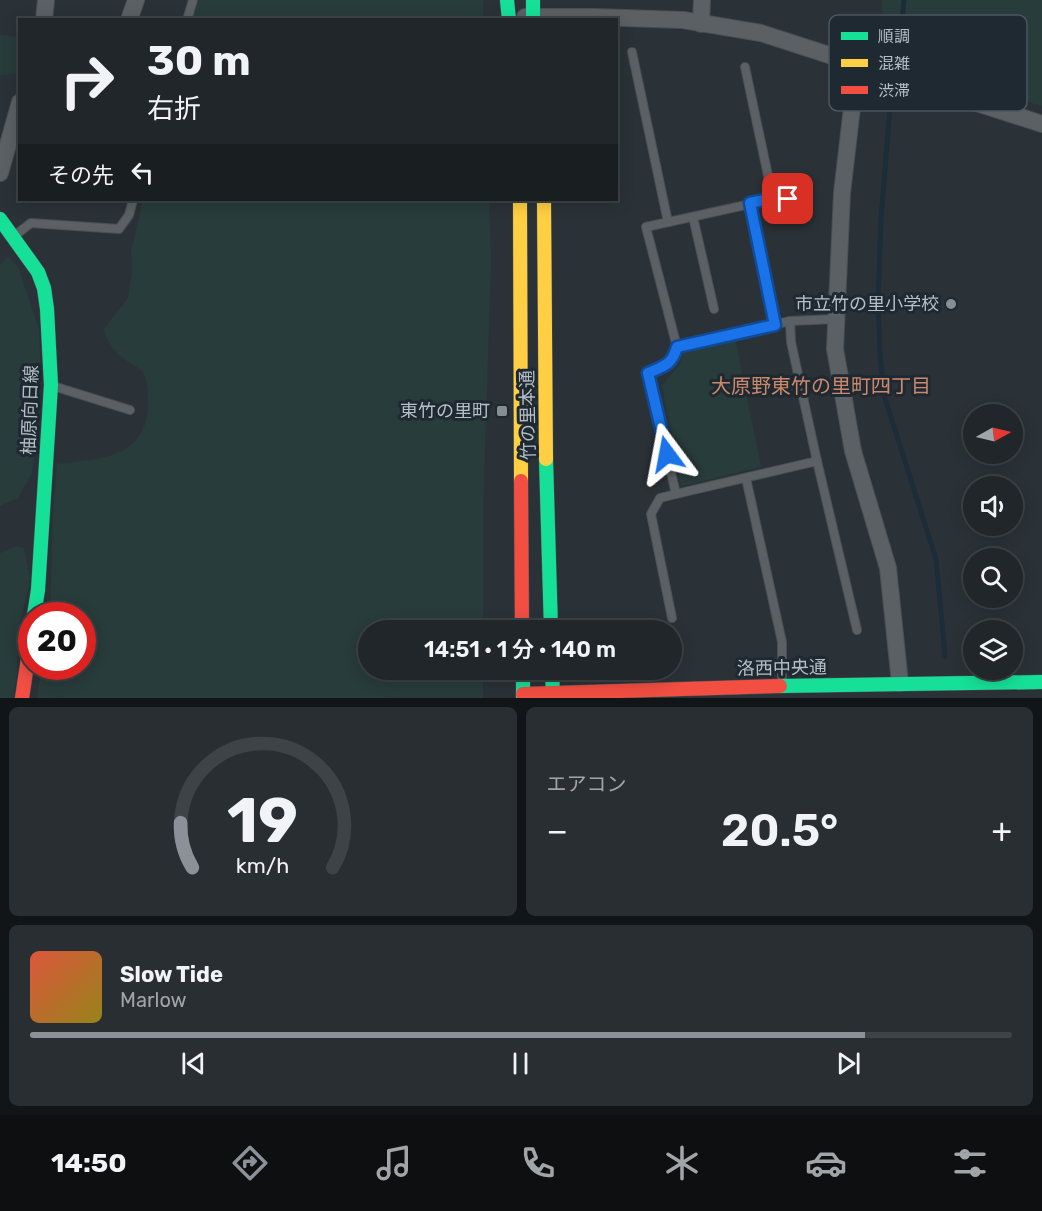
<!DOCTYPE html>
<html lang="ja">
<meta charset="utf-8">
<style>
body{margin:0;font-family:Rubik,"Noto Sans JP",sans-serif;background:#282e31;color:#f1f3f6;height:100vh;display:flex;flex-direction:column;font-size:22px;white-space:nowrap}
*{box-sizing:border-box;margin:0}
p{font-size:20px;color:#a2a5a8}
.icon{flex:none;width:33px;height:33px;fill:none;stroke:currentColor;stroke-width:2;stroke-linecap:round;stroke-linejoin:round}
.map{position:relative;height:698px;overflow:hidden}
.sheet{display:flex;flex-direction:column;gap:9px;padding:9px;background:#121517;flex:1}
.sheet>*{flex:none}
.hud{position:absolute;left:18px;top:18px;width:600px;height:183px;border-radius:0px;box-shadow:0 3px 15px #0003,0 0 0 2px #3d4346;background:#202629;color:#f1f3f6;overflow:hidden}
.needle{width:39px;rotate:82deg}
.controls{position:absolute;left:963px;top:404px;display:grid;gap:12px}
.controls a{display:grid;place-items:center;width:60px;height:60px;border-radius:50%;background:#202629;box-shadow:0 3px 15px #0003,0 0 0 2px #3d4346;font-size:30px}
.speed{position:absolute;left:18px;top:602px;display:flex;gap:12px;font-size:30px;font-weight:700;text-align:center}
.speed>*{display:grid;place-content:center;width:78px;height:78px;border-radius:50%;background:#202629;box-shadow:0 3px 15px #0003,0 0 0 2px #3d4346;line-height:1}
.speed .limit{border:9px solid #d22;background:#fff;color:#111}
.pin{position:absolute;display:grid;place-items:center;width:51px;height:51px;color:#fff;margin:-26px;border-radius:12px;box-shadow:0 3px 9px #0006}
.me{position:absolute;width:66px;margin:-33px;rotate:347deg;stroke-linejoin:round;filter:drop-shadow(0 0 4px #0008)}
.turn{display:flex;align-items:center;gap:21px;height:126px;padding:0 30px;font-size:27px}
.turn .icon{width:78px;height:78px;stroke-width:2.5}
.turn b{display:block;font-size:42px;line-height:51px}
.then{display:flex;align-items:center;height:57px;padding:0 30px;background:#0003;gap:12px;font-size:22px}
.big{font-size:45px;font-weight:600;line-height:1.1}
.sheet .card{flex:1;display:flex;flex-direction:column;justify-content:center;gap:9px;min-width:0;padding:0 21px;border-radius:9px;background:#282e31}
.sheet .dial{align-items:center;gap:0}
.dial svg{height:156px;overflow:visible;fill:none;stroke:#3d4346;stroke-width:7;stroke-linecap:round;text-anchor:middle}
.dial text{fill:#f1f3f6;stroke:none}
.song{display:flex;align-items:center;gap:18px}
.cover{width:72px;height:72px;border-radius:9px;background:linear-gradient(135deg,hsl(10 70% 55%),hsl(50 70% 35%))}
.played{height:6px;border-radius:3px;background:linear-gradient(90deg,#8c9099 85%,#3d4346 85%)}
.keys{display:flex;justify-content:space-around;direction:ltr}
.heat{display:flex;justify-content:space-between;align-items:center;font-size:33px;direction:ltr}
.sheet .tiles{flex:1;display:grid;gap:9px;grid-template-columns:1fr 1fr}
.card:last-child{grid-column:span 2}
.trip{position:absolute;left:358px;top:620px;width:324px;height:60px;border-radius:30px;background:#202629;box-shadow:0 3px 15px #0003,0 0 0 2px #3d4346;font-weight:600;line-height:60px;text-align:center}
.menu{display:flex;height:96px;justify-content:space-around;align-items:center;background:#0d0f10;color:#a2a5a8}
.menu .icon{width:42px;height:42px}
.menu .selected{color:#8c9099}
.menu b{font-size:27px;color:#f1f3f6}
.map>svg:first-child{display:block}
</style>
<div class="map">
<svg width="1042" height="698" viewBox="0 0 1042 698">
<rect width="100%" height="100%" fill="#2b3237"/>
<g fill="#283c3b">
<path d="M199,0H483V19H192Z"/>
<path d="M882,0H1042V106L883,60Z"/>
<path d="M0,35L19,37V73L0,75Z"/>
<path d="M143,200H489L491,261L483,514V630H369V669H483V698H37L42,666H82V615H50L53,515L57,464C97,459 145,460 148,407C148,396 149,381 142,371C140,368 134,366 131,364C117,354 107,345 104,329L128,298L132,272L131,252Z"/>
<path d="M8,257L18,267L39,330L41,378L32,473L18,498L0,506V265Z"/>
<path d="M735,339L761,467L681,486L662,386L680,364L685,348Z"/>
<path d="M17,546L24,548L30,579L17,636V675L13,698H0V553Z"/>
</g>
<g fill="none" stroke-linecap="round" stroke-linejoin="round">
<g stroke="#1c2c39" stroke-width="5">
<path d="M899,54L904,0"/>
<path d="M891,96L881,218L878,302L880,354L884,395L936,559L945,656"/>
</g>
<g stroke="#494f54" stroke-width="10">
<g id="lane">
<path d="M187,20L193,0"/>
<path d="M632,52L668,222"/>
<path d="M745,67L773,199"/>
<path d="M802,199H773L646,227L677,347C672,365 664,366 648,373L676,494L817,461"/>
<path d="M750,203L775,325"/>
<path d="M693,217L714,309"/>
<path d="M14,236L31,223L119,229L129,215L133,200"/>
<path d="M790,321L791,342L817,461L857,630"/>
<path d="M677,347L790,321L837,319"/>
<path d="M53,386L130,410"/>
<path d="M746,478L782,642V684"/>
<path d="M672,618L651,514L660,498L676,494"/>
</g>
</g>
<g stroke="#494f54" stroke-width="18">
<g id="street">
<path d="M525,17H595L683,20L761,33L1042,124"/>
<path d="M44,20L46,0"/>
<path d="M129,20L136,0"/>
<path d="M701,24L702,0"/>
<path d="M857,65L842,193L835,349L853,451L888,568L900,683"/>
<path d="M0,173L20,102"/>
</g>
</g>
<g stroke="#494f54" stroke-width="15">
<g id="fast">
<path d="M507,0L509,20"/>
<path d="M533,0V20"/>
<path d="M0,219L38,272L44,288L47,309L51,385L38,590L34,615"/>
<path d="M546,459L551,630"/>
<path d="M523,669V698"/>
<path d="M552,669L553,698"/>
<path d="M780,686L1042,682"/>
</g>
</g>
<g stroke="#494f54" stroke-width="15">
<g id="slow">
<path d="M520,200L521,481"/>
<path d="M544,200L546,459"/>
</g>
</g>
<g stroke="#494f54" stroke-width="15">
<g id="jam">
<path d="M521,481L522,630"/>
<path d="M523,694L780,686"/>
<path d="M22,698L32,632"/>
</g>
</g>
<use href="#lane" stroke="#5b6065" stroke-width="8"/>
<use href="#street" stroke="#5b6065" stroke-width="16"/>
<use href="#fast" stroke="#16e098" stroke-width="14"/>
<use href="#slow" stroke="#ffcf43" stroke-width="14"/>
<use href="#jam" stroke="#f24e42" stroke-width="14"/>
</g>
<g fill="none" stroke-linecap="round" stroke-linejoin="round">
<g stroke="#114b97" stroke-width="15">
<path id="route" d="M667,454L648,373C664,366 672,365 677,347L775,325L750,203L773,198L788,199"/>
</g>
<use href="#route" stroke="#1a73e8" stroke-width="10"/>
</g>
<g fill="#858e95" stroke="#1f2931" stroke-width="2">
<circle cx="951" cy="304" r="6"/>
<rect x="496" y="405" width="12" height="12" rx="3"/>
</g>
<g text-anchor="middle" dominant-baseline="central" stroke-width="6" stroke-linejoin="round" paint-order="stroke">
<g font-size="18" fill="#b6bfc7" stroke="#1f2931" text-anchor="end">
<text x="939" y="304">市立竹の里小学校</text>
<text x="490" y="411">東竹の里町</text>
</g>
<g font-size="18" fill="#b6bfc7" stroke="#1f2931">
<text transform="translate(30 410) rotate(-88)">柚原向日線</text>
<text transform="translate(528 415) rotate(-91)">竹の里本通</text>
<text transform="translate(782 668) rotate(-1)">洛西中央通</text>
</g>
<g font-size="20" fill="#cc896d" stroke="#1f2931">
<text x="821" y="386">大原野東竹の里町四丁目</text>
</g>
</g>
<rect x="829" y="15" width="198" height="96" rx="9" fill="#1f2931" stroke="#4c565e" stroke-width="1.5"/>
<rect x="841" y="32" width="27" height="8" fill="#16e098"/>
<rect x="841" y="59" width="27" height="8" fill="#ffcf43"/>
<rect x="841" y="86" width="27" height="8" fill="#f24e42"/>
<g font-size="16" fill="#b6bfc7">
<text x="878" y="42">順調</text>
<text x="878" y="69">混雑</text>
<text x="878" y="96">渋滞</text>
</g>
</svg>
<div class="controls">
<a><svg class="needle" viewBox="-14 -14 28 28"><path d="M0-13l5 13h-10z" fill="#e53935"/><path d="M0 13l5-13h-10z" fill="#a2a5a8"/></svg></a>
<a><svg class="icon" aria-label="sound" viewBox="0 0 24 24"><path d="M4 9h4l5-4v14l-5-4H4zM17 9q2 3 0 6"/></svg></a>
<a><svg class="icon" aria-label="search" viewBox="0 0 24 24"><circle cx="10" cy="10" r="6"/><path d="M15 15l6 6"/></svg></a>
<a><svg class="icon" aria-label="layers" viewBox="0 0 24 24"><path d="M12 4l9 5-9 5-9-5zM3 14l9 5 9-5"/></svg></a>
</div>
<div class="speed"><div class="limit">20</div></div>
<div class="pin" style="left:788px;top:199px;background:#d93025"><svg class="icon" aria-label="arrive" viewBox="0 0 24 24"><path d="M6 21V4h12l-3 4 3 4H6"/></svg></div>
<svg class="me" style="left:667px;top:454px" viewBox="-20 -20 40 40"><path d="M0-17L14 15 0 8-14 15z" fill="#1a73e8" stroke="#fff" stroke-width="4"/></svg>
<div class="trip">14:51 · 1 分 · 140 m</div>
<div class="hud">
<div class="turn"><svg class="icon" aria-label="right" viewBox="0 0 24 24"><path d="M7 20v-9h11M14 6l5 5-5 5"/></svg><div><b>30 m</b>右折</div></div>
<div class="then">その先<svg class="icon" aria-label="left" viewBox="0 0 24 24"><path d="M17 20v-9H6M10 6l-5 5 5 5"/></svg></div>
</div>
</div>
<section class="sheet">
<div class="tiles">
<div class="card dial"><svg viewBox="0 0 100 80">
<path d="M14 69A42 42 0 1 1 86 69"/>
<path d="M14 69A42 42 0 0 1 8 46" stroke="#8c9099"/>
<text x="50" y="56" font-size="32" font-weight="700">19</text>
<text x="50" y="72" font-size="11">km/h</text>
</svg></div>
<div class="card"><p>エアコン</p>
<div class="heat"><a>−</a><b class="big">20.5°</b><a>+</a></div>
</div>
<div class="card">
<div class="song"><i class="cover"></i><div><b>Slow Tide</b><p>Marlow</p></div></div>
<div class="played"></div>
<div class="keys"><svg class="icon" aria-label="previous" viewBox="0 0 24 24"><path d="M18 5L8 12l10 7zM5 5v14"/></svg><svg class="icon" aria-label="pause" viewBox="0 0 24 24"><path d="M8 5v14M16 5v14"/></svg><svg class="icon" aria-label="next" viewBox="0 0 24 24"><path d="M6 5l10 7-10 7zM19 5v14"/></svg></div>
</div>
</div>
</section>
<nav class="menu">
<b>14:50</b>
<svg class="icon selected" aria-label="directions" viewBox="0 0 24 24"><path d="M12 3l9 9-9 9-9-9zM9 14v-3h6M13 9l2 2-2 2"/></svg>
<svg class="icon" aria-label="music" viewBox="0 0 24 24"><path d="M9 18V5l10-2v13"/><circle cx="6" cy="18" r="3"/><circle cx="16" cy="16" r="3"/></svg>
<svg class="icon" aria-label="phone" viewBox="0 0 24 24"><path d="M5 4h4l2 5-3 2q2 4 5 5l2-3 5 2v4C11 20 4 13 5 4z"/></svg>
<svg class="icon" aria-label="climate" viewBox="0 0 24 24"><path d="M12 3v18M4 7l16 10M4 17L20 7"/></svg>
<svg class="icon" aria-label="car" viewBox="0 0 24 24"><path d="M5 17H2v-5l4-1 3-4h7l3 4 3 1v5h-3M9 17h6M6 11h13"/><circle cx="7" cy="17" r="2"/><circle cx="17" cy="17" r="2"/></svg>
<svg class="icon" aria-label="filters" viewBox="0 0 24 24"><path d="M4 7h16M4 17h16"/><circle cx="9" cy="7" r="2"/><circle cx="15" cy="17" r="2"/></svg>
</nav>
